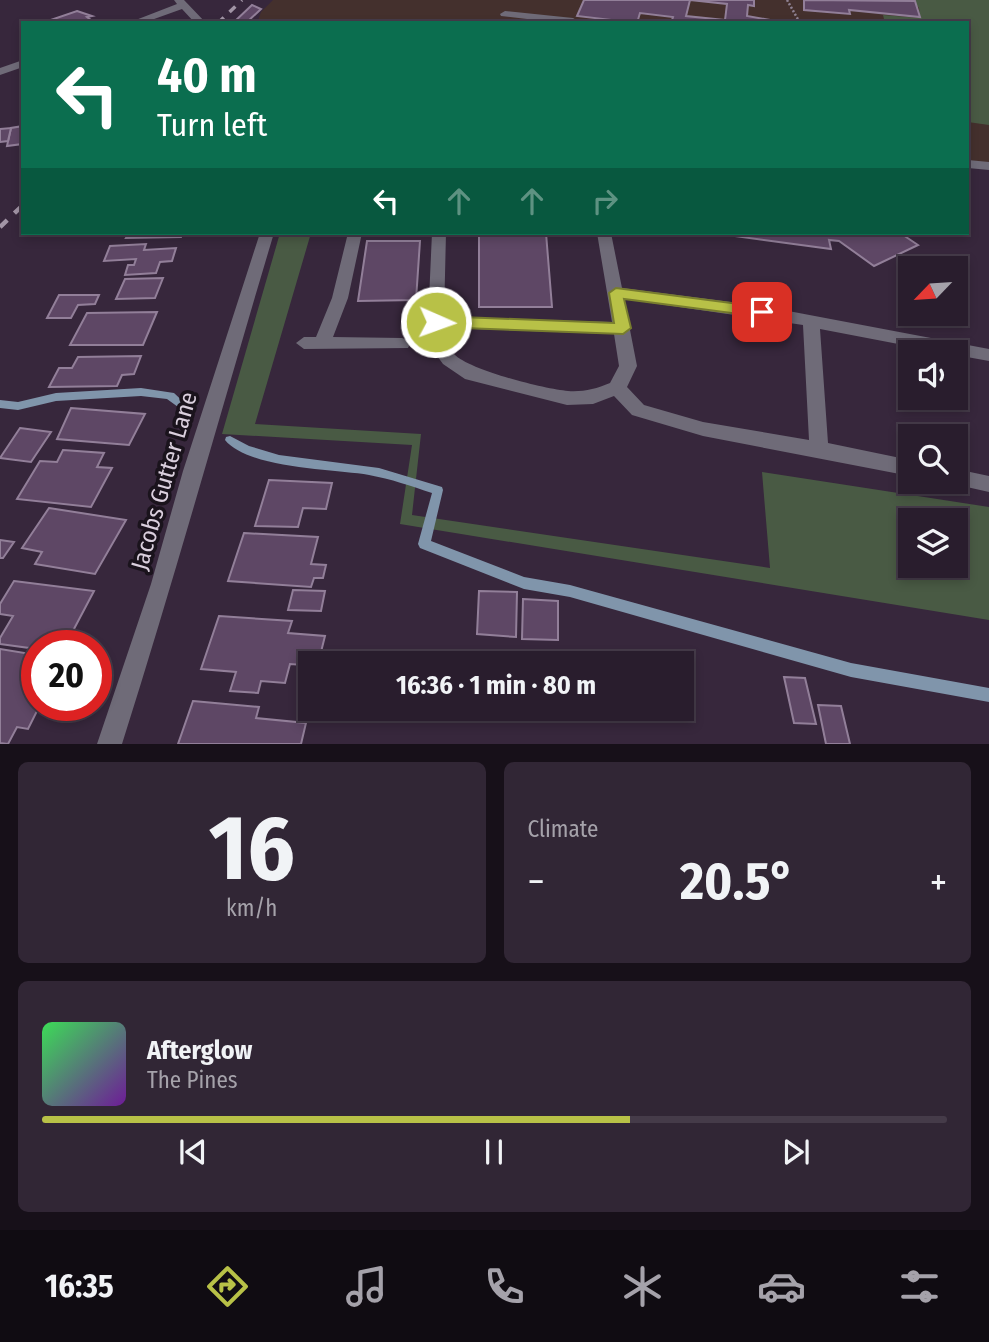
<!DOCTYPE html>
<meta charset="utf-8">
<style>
body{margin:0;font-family:"Fira Sans Condensed",sans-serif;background:#312635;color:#f1f3f6;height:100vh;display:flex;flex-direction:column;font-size:26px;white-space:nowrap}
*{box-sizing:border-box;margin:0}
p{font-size:23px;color:#a5a2aa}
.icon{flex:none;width:38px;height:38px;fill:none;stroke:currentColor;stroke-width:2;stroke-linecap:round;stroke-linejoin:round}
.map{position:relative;height:744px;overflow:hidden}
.side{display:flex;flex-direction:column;gap:18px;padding:18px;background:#171019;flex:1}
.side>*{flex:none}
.guide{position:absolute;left:21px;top:21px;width:948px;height:214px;border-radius:0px;box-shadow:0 4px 10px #0003,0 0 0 2px #453b49;background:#0b6e4f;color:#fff;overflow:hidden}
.needle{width:46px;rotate:245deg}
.tools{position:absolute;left:898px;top:256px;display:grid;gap:14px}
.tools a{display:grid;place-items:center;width:70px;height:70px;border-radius:0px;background:#291d2d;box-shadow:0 4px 10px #0003,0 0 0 2px #453b49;font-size:35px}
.speed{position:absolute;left:21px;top:630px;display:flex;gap:14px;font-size:35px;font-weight:700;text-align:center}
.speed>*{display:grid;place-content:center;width:91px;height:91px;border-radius:50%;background:#291d2d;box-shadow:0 4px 10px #0003,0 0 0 2px #453b49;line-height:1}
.speed .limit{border:10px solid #d22;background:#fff;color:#111}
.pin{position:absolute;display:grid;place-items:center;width:60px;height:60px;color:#fff;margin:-30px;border-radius:14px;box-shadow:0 4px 10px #0006}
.me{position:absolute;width:77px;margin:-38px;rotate:92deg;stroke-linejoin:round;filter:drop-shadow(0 0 5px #0008)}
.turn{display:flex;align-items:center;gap:24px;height:147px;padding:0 21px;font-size:32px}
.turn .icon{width:91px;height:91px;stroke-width:2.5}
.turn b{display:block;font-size:49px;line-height:60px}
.lanes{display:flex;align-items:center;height:66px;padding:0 21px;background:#0003;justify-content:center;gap:35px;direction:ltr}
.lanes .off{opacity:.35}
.big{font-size:52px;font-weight:700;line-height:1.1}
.side .widget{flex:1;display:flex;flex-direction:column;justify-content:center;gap:10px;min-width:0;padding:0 24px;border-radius:10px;background:#312635}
.side .dial{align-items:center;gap:0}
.dial b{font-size:91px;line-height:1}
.song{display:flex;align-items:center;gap:21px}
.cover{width:84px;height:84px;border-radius:10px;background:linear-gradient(135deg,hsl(130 70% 55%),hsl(280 70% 35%))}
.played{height:7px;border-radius:4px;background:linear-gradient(90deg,#b8c147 65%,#453b49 65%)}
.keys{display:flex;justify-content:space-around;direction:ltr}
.heat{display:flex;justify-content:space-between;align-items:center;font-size:38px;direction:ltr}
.side .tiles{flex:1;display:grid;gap:18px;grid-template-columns:1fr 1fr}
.widget:last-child{grid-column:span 2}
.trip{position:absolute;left:298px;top:651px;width:396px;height:70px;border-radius:0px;background:#291d2d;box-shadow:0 4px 10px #0003,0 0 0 2px #453b49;font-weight:700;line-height:70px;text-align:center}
.tab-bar{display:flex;height:112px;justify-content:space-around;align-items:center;background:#100c12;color:#a5a2aa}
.tab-bar .icon{width:49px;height:49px}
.tab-bar .on{color:#b8c147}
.tab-bar b{font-size:32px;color:#f1f3f6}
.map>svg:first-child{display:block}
</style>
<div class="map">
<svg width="989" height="744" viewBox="0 0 989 744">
<rect width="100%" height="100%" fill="#37273c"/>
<path fill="#44302d" d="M273,0H989V167L968,164V23H257L261,12Z"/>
<g fill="#495a44" fill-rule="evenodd">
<path d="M912,0H989V125L968,122V23H885L883,15L920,18L919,8Z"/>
<path d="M280,233H311L255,424L421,434L412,515L770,568L762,472L989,507V620L400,524L412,445L222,434ZM910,520H956V565H910Z"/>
</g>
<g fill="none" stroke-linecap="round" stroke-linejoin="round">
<g fill="#8095ab" fill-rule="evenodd">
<path d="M141,388L174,393L190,408L189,411L185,412L167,399L141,396L56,401L18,410L0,408V400L18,402L56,393Z"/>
<path d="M230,436L249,446L279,455L379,468L442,487L443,490L431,541L524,577L570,585L851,663L989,688V702L851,677L570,597L524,589L420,548L418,544L432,493C411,486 391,479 369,475C333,469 249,469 225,440L226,437Z"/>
</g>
</g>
<g fill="#5e4765" stroke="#927f99" stroke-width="2" fill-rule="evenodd">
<path d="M584,0H754V6L748,5L747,16L787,23H671L673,17L640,13L637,23L577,16ZM690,0L727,4L725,20L686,16Z"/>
<path d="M804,0L915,1L920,17L849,10L850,14L804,10Z"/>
<path d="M252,5L261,9L246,23H233Z"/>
<path d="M77,11L92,16L87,17L95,23H42Z"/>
<path d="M23,126L22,144L7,146L11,128Z"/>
<path d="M11,128L8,141L0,142V129Z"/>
<path d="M129,233H183L181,237L126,238Z"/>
<path d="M479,233H546L552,307H479Z"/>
<path d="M734,233H900L918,245L874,266L839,241L829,240L831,249L734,236Z"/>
<path d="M367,241H420L416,300L358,301Z"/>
<path d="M146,244L144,250L176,248L172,261L160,262L156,273L125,275L128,265H134L136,259L104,261L110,246Z"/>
<path d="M163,278L155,298L116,299L125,279Z"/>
<path d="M59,295H99L95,304L78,305L71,318H47Z"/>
<path d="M157,312L143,345H70L87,313Z"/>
<path d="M141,356L134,374L122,375L117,386L49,387L59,368H72L78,357Z"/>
<path d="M71,408L145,414L129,445L57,439Z"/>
<path d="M20,428L51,432L31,462L0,458Z"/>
<path d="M63,450L104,453L97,467L112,468L91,507L17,499L40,461L57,462Z"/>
<path d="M269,480L332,483L326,509L303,508L298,527L255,526Z"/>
<path d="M49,508L126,520L95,574L35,564L42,552L22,548Z"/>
<path d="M244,533L318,537L311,564L326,565L323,578H314L311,587L228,581Z"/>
<path d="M0,540L14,542L3,558H0Z"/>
<path d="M14,581L94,591L65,646H37V649L0,644V638L13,616L0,614V604Z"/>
<path d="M293,590L325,591L321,611L288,610Z"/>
<path d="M479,591L517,592L516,637L477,634Z"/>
<path d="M523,599L558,601V640L522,639Z"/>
<path d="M219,616L292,621L288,633L325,636L321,652L306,651L303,665L290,664L285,683L261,681L258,693L230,691L236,672L201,669Z"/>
<path d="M0,649L37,655V705H40L28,729L17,727L8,744L0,743Z"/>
<path d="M784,677L805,678L816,724L794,723Z"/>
<path d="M193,701L259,707L256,718L306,723L301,744H178Z"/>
<path d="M818,705L841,706L850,744H826Z"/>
</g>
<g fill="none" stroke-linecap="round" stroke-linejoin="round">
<path stroke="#8f8293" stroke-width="2.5" stroke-dasharray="2 2" stroke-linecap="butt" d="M787,0L800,23"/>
<g fill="#6f6b78" fill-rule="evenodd">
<path d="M174,0H184L206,23H195L182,9L143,23H128L177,4Z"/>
<path d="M505,11L573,18L578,21L561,23L501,16L500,14Z"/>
<path d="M23,60V67L0,75V68Z"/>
<path d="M968,160L989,162V170L968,168Z"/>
<path d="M260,233H274C223,403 176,574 122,744H97L151,584L183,471Z"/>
<path d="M348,233H362L348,298L333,337L402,338L408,340L410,344L408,348L304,349L296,343L304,337H316L332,298Z"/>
<path d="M432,233H446L444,317L612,322L597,233H611L622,288L762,306L989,349V361L956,355V352H940L820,329L828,443L910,460V476L703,436L632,415L614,396L593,404L567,405L465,379L443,364L432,349L428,322ZM624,299L803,325L809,440L703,422L644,405L627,387L637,366ZM445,328L614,334L619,366L610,383C596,389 583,392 568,391C544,389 469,370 454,354C447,347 447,337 445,328Z"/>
<path d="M956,469L989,476V492L949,483L956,481Z"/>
</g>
<path stroke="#a295a6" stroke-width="3.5" stroke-dasharray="8 8" stroke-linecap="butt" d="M218,23L242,0"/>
<path stroke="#a295a6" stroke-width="4.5" stroke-dasharray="10 10" stroke-linecap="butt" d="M0,227L23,205"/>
</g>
<path fill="#b8c147" stroke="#787d2e" stroke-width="2" d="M616,288L762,307L770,312L762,317L624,299L631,328L623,334L436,327L428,322L436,316L614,323L609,293Z"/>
<g text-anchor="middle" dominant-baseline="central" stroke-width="7" stroke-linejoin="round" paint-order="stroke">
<g font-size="24" fill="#dacfdd" stroke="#1a131c">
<text transform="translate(164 481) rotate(-74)">Jacobs Gutter Lane</text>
</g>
</g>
</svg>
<div class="tools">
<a><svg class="needle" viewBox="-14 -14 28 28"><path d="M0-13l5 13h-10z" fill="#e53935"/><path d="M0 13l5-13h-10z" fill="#a5a2aa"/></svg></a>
<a><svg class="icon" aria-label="sound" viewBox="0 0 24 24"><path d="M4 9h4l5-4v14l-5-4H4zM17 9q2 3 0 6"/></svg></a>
<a><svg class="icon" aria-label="search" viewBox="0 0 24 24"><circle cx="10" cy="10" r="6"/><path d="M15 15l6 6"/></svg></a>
<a><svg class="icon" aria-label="layers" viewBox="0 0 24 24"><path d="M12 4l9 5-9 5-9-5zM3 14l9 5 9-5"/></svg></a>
</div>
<div class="speed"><div class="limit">20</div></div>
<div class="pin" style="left:762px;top:312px;background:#d93025"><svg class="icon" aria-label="arrive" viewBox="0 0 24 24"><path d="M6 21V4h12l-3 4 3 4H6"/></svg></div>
<svg class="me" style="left:436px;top:322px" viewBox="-20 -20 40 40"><circle r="17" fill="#b8c147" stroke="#fff" stroke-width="3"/><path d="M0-11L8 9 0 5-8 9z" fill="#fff"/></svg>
<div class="trip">16:36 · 1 min · 80 m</div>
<div class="guide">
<div class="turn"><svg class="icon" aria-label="left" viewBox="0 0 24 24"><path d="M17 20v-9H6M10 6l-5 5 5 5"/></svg><div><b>40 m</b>Turn left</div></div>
<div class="lanes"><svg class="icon" aria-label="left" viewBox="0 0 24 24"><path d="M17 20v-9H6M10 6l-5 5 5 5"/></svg><svg class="icon off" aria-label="ahead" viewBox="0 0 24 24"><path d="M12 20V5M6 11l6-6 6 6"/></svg><svg class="icon off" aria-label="ahead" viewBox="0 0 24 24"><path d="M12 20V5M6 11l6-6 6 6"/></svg><svg class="icon off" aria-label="right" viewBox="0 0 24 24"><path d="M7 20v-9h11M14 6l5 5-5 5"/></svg></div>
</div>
</div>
<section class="side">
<div class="tiles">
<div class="widget dial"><b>16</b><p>km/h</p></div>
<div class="widget"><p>Climate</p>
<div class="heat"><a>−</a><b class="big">20.5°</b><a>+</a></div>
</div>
<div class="widget">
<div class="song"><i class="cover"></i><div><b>Afterglow</b><p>The Pines</p></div></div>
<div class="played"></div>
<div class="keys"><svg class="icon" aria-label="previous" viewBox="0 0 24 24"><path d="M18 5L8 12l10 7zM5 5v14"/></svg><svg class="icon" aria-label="pause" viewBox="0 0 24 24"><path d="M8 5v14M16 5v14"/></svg><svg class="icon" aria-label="next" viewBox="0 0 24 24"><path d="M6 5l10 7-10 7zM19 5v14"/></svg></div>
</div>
</div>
</section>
<nav class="tab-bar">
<b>16:35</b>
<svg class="icon on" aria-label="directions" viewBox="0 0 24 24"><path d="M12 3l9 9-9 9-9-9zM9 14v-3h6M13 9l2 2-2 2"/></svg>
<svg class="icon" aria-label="music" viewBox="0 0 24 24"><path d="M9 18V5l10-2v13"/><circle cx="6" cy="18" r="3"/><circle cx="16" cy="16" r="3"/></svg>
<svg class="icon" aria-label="phone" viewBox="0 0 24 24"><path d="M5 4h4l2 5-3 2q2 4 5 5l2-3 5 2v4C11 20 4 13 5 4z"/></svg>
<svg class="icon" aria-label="climate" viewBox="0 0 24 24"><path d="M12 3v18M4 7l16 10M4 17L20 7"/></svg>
<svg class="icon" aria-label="car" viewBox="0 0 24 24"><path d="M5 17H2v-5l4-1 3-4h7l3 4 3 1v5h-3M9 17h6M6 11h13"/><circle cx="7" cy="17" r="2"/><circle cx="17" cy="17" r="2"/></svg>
<svg class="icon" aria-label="filters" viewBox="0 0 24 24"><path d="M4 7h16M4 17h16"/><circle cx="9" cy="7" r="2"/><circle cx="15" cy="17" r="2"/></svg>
</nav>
